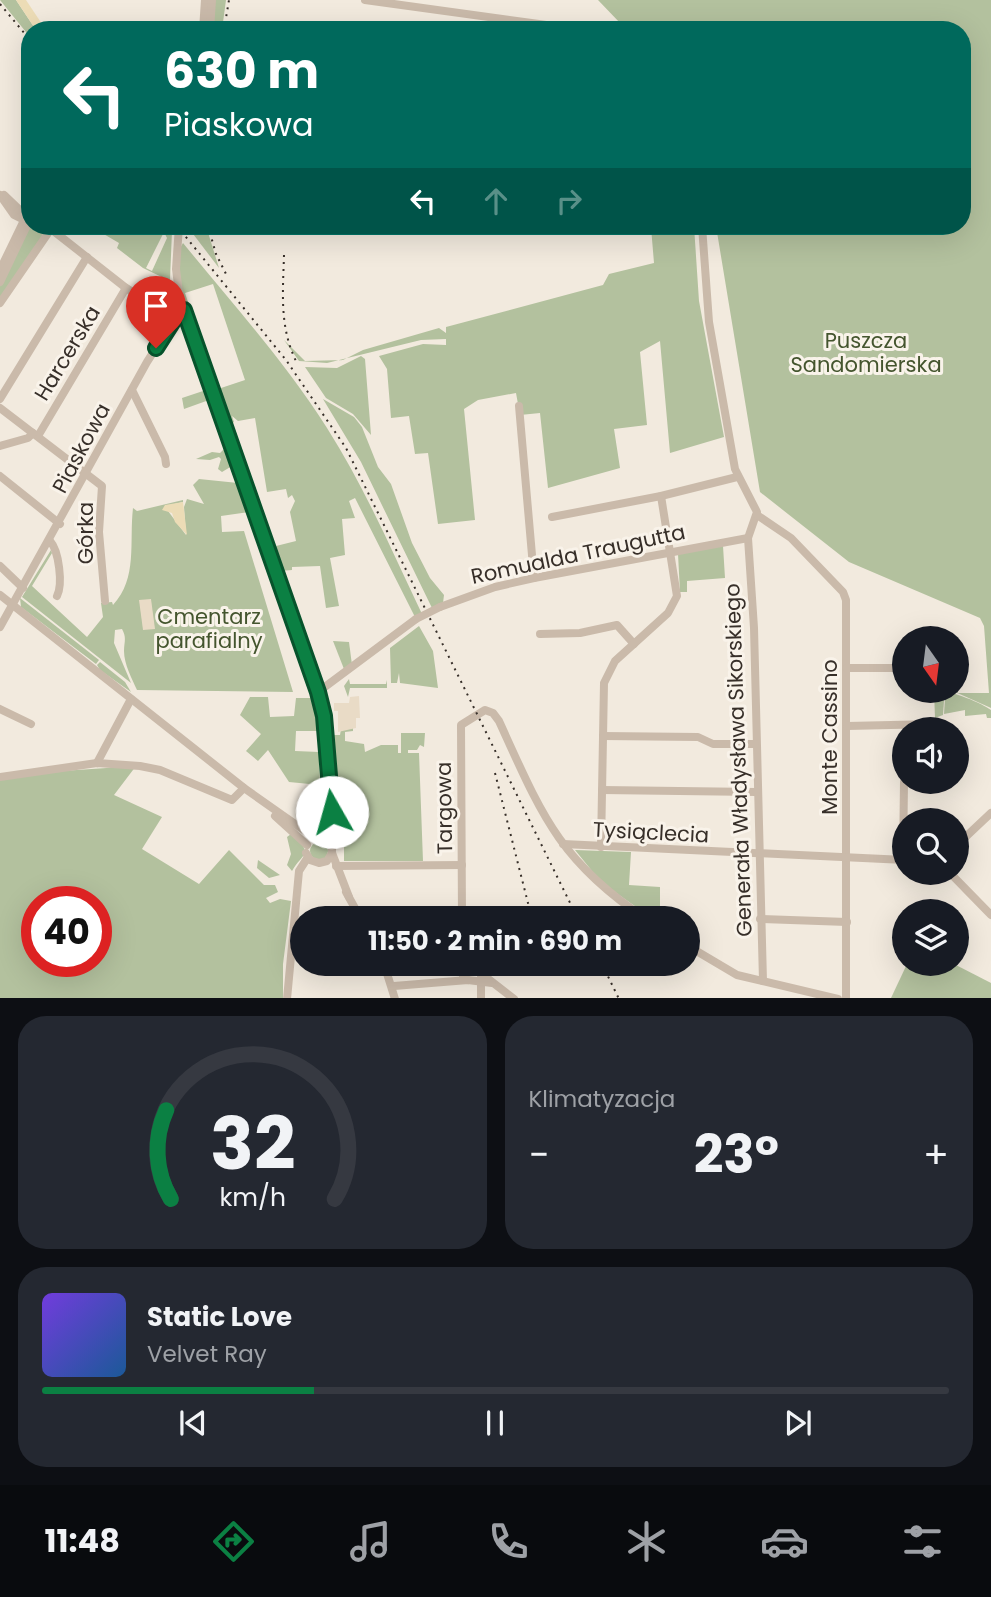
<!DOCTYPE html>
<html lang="pl">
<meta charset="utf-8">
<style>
body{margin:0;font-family:Poppins,sans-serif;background:#242831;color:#f1f3f6;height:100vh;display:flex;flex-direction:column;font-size:26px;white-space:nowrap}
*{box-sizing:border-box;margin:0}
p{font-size:23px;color:#9ea1a6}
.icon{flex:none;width:38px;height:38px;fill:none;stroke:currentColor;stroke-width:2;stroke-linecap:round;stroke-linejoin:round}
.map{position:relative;height:998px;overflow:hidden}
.drawer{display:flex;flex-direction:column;gap:18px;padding:18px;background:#0d0f14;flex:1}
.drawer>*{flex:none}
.guide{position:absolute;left:21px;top:21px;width:950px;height:214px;border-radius:28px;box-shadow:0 7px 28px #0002;background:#00695c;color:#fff;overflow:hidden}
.needle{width:46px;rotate:166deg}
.tools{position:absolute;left:892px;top:626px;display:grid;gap:14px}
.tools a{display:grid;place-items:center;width:77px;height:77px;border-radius:50%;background:#171b24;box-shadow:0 7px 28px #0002;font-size:35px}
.speed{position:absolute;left:21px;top:886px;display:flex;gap:14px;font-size:35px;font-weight:700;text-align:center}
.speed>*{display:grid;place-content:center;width:91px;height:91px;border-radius:50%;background:#171b24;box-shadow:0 7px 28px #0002;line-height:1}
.speed .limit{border:10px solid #d22;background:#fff;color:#111}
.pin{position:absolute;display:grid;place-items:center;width:60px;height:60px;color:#fff;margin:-72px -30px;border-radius:50% 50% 50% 0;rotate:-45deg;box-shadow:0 0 7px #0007}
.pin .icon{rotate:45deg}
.me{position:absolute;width:77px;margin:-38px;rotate:353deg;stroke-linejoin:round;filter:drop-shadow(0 0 5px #0008)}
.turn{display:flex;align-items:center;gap:24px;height:147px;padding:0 28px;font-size:32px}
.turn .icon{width:91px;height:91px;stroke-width:2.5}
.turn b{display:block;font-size:49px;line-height:60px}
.lanes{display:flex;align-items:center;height:66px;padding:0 28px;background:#0003;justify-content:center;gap:35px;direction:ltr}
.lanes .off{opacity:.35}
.big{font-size:52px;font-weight:700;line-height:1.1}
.drawer .widget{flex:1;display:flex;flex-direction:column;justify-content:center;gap:10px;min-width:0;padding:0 24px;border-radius:28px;background:#242831}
.drawer .dial{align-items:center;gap:0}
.dial svg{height:182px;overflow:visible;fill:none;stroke:#363941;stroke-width:7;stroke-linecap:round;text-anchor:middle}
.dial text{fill:#f1f3f6;stroke:none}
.song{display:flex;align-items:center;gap:21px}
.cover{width:84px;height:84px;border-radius:10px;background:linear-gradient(135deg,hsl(260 70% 55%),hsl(210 70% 35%))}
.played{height:7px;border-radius:4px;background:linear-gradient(90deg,#0b8043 30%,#363941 30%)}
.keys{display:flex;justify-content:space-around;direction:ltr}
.heat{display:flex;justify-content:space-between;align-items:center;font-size:38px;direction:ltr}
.drawer .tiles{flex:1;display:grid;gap:18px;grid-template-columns:1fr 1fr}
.widget:last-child{grid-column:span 2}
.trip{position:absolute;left:290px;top:906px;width:410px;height:70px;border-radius:35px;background:#171b24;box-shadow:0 7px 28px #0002;font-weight:700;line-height:70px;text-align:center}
.dock{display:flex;height:112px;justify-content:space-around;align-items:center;background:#090b0e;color:#9ea1a6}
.dock .icon{width:49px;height:49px}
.dock .current{color:#0b8043}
.dock b{font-size:32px;color:#f1f3f6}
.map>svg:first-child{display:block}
</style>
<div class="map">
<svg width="991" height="999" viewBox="0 0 991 999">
<rect width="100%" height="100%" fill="#f2eade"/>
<g fill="#b3c19e" fill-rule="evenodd">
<path d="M0,0H16L36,30H30V37Z"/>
<path d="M215,0H226L222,30H212Z"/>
<path d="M598,0H991V708L953,691L957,689L958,693H989L984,626L980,618L849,562L760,492L716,226H962V30H633L621,24Z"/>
<path d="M30,226H46L43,232L45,235L0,300V286Z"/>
<path d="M90,226H169L172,231L170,280L176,311L164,307L171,296L168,280L143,268L117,248L119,243ZM164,232L167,238L152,271L146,268Z"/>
<path d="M187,226H206L219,268Z"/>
<path d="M694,226L699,301L724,437L670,453L660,341L640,352L647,425L614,429L620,468L548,488L540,413L520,415L516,393L478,400L464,409L475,520L438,524L428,453L415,454L409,416L391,418L387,369L379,356L423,344L446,345V339L421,340L327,363L299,361L284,340L305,361L343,360L363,350L439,328L446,333V327L603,285L609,274L654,263L651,227Z"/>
<path d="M183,243C232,303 285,362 327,428C364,486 392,551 422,614L415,617L355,498L349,501L355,518L342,519L345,555L330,558L339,606L326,608L320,566L292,567V570L281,571L276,546L296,541L290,512L295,501L292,495L288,498L286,489L267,492L255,418L238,421L232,416L234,422L230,425L211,372L218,389L245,380L213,284L185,293L194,320C183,305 171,260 183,243Z"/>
<path d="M361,356L365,359L371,435L353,414L326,398L305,367L337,368Z"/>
<path d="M206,390L209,400L184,409L182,398Z"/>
<path d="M323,399L354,417L362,427L378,467L391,484L412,543L430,578L444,595L443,603L432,608L361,462Z"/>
<path d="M226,447L232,466L222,472L218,469L221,459L219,457L210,460L196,459L212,452L220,453Z"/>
<path d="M199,479L238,483L249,512L221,516L222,532L244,531L293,692L137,690C132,679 124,664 124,651C124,642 127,638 122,629L115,630L114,643L131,683L22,597L51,550L52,553L32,586L87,637L103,617L101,603L112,602L113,605C138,578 129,542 133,508L137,511L183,500V502L170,505L168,511L186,535L184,507L187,499L204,504L193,485Z"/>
<path d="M723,546L725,578L687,581V592H680L678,554Z"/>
<path d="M20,598L99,660L96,664L21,607Z"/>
<path d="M419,626L433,651L438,688L400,683L399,673L397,683H391L390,648Z"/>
<path d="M333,641L349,642L352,665L344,669Z"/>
<path d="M100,662L125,682L131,692L100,670L97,665Z"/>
<path d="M349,679L350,684H386L387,680V688H350L348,697L344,686Z"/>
<path d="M934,691H940L944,700L943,715L935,718Z"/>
<path d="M942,691C951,691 982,703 991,710V718H987L986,714L965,716V710L944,714L945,699Z"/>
<path d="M250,697H268L270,717L294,716L296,698H313L318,731H296L295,751L319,752L320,785L289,782L268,750L258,761L246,751L261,734L240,715Z"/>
<path d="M353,728V731L345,732V741L364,744L365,752L381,745H398V753H401V733H425L424,747L420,745L417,750H408V753H419L423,861H344V827H341L336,811L332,735H340L341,729Z"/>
<path d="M136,766L114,795L162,817L142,849L199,884L229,850L264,885H275L278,892L266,898L270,903L280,899L291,901L283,964V998H0V780L62,771ZM37,901H96V961H37Z"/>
<path d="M291,834C315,855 303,852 292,871L287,865L291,854L287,837Z"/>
<circle cx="319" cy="851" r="9"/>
<path d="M575,850L631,852L629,885L660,887V919H653L601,882Z"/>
<path d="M258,860L280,875L269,878L257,868Z"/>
<path d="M907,964H954L991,983V998H891Z"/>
</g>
<g fill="#ecdcb6">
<path d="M16,0H26L46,30H36Z"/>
<path d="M183,502L187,535L175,522L172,513L162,510L165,505Z"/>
</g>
<g fill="#e9dbc6">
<path d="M151,599L155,629L143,630L139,600Z"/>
<path d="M359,696L360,718H356V728L338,732V711H334V703H349L350,697Z"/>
</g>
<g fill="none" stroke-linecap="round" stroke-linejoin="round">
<g stroke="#cabaaa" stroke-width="8">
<path d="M365,0L583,30"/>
<path d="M203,30L205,0"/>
<path d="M210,30L212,0"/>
<path d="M609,30H617"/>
<path d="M0,195L14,215L26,221"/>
<path d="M4,195L28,218"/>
<path d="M179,226L176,269L179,293L319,696L325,726L328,794V830L322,838"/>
<path d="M702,226L709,322L735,469L757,512L748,538L754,628L763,981"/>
<path d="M51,229L126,288L175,318"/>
<path d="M0,270L30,208"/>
<path d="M0,282L30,219"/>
<path d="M0,303L53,226"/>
<path d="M132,390L165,457L166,464"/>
<path d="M0,399L87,257"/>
<path d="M519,406L534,578"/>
<path d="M0,408L102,486L99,532L105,601"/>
<path d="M38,436L126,288"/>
<path d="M0,446L28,438L33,433"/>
<path d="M0,476L60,524"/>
<path d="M757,515L791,538L843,592L846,600V999"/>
<path d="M552,517L661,496L737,477"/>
<path d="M50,541C59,551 63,584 57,596"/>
<path d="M0,566L23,588"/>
<path d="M0,595L244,788L315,838"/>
<path d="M440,607L495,587L534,578L748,538"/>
<path d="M0,627L147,362L175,318L184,310"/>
<path d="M540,634L580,633L617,625L634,644"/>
<path d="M847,668H905"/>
<path d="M318,692L416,619"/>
<path d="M0,709L31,724"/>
<path d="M847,726L935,724"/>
<path d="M603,736L698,737L713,744H755"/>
<path d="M97,763L131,699"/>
<path d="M0,777L97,763L140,766L160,770L232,800L244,788"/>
<path d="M602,790L756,792"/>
<path d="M332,813V853L349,897"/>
<path d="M275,816L307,845"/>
<path d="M563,844L905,860"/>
<path d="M957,845L991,813"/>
<path d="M601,847L604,683L615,661L668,613L677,596L661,496"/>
<path d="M306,853L310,860L319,863L327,861L332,853"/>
<path d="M903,860L904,782"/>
<path d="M336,866L462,865"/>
<path d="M950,873L991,915"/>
<path d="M346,892L361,919"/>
<path d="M462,919L461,725L485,710L493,713L499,721C541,813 558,860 646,919"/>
<path d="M760,919L847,922"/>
<path d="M688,946L737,975L838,999"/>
<path d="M384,964L395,999"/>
<path d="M461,964L463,976L468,980"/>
<path d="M469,964L514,999"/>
<path d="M394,986L468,980L492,983"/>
<path d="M287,999L299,871L308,857"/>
<path d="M481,999V977"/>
</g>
<g stroke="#372f29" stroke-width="2" stroke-dasharray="2 5" stroke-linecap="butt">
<path d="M0,4L30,40"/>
<path d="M224,30L229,0"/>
<path d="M177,226L286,360L346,448L578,919"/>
<path d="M208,226L216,254L228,278"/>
<path d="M284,255C283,292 279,328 297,363"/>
<path d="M495,773L529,907"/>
<path d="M602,964L619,999"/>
</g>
<path stroke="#cabaaa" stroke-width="8" d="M416,619L440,607"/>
</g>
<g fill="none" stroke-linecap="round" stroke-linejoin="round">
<g stroke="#07532c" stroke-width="18">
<path id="route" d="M156,348L175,318L184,310L318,692L324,716L332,812"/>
</g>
<use href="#route" stroke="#0b8043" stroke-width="12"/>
</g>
<g text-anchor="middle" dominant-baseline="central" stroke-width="6" stroke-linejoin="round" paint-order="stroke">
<g font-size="21" fill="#44552e" stroke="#f9f3ea">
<text x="866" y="340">Puszcza<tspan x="866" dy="24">Sandomierska</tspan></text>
<text x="209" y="616">Cmentarz<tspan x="209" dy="24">parafialny</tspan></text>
</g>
<g font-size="21" fill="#372f29" stroke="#f9f3ea">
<text transform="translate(67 353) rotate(-59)">Harcerska</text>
<text transform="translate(81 448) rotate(-62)">Piaskowa</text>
<text transform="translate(85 533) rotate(-90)">Górka</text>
<text transform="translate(578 554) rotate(-12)">Romualda Traugutta</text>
<text transform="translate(829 737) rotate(-90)">Monte Cassino</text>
<text transform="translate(738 760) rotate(-92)">Generała Władysława Sikorskiego</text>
<text transform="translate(444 808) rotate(-91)">Targowa</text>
<text transform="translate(651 832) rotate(3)">Tysiąclecia</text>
</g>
</g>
</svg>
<div class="tools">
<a><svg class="needle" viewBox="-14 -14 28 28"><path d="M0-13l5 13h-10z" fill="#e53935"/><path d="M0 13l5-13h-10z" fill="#9ea1a6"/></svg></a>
<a><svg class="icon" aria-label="sound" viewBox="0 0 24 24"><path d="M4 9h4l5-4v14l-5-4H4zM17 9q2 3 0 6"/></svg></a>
<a><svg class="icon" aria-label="search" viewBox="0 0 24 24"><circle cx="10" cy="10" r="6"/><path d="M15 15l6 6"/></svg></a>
<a><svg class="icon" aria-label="layers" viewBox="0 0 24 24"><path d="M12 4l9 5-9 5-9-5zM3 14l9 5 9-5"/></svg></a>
</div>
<div class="speed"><div class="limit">40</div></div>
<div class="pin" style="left:156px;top:348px;background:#d93025"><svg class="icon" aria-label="arrive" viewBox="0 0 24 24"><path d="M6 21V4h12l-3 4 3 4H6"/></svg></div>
<svg class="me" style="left:332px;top:812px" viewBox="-20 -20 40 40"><circle r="19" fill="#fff"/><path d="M0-13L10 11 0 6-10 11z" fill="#0b8043"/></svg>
<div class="trip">11:50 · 2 min · 690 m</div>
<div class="guide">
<div class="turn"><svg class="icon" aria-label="left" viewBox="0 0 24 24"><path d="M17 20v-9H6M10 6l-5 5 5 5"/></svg><div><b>630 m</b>Piaskowa</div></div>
<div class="lanes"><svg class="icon" aria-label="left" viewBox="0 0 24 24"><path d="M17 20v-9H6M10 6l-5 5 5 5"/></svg><svg class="icon off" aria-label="ahead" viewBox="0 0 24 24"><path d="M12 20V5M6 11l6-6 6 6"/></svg><svg class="icon off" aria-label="right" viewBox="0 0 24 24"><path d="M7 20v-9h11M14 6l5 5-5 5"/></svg></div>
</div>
</div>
<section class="drawer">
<div class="tiles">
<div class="widget dial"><svg viewBox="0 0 100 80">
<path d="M14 69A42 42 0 1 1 86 69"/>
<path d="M14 69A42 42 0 0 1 12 30" stroke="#0b8043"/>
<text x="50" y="56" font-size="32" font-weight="700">32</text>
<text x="50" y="72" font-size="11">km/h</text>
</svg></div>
<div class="widget"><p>Klimatyzacja</p>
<div class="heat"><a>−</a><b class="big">23°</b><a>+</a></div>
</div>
<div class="widget">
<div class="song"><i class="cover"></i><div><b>Static Love</b><p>Velvet Ray</p></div></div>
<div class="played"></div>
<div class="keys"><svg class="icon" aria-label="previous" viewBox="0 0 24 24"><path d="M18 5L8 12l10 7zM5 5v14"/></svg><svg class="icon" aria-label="pause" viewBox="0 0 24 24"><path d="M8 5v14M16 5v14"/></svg><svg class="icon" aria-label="next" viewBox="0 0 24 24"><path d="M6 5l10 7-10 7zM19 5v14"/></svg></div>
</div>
</div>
</section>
<nav class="dock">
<b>11:48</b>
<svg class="icon current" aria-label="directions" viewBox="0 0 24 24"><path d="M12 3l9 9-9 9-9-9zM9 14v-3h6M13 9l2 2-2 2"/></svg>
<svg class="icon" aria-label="music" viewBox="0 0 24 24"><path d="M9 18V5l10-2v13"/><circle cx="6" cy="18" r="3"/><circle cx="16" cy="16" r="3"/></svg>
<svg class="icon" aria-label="phone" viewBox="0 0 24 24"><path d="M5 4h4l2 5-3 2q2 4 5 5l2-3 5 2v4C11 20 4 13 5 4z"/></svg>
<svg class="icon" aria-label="climate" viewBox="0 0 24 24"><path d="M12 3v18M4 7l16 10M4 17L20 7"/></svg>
<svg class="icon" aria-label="car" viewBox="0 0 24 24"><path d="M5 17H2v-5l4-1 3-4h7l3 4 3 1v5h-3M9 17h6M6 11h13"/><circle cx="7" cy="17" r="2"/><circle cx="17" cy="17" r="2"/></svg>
<svg class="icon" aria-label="filters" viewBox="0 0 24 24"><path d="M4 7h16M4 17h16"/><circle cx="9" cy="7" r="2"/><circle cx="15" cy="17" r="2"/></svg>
</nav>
